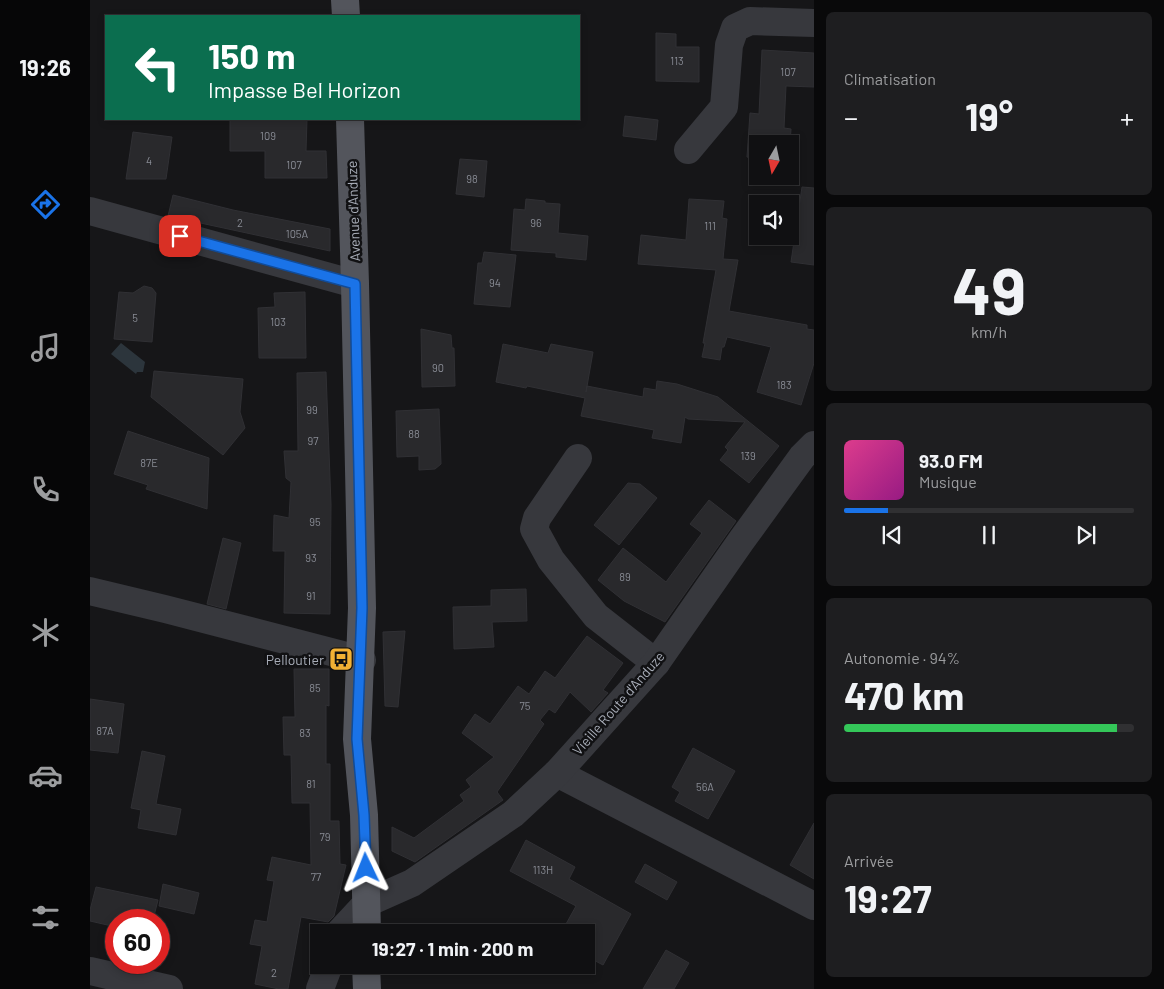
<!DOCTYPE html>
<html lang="fr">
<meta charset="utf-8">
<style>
body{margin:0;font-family:Barlow,sans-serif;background:#1e1e20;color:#f1f3f6;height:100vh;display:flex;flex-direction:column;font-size:19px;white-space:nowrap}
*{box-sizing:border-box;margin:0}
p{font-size:16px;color:#9c9d9f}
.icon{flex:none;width:28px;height:28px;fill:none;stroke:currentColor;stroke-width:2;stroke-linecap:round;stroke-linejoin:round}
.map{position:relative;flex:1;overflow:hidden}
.drawer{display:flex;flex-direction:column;gap:12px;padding:12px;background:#09090a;width:350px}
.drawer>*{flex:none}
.guide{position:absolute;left:15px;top:15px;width:475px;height:105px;border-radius:0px;box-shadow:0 2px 8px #0003,0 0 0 1px #303032;background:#0b6e4f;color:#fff;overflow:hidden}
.needle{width:32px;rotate:189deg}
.controls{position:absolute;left:659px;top:135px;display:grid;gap:10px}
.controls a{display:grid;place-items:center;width:50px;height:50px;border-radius:0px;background:#101012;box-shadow:0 2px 8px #0003,0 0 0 1px #303032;font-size:25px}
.speed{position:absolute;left:15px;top:909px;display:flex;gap:10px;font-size:25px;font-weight:700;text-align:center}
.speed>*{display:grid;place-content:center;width:65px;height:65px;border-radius:50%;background:#101012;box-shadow:0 2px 8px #0003,0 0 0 1px #303032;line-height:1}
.speed .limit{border:8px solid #d22;background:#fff;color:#111}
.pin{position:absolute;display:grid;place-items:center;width:42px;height:42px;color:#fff;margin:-21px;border-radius:10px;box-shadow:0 2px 8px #0006}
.me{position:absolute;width:55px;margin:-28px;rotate:358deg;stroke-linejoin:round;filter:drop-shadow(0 0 4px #0008)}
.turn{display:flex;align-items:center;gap:18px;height:105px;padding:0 20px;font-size:22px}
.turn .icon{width:65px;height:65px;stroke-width:2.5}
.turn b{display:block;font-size:35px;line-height:42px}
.big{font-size:38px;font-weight:700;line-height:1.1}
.drawer .widget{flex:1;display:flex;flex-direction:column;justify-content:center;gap:8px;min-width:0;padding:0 18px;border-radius:8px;background:#1e1e20}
.drawer .dial{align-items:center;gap:0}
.dial b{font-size:65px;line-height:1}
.song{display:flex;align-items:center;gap:15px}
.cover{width:60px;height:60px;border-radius:8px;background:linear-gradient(135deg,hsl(330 70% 55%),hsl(310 70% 35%))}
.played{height:5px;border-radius:2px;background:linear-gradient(90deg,#1a73e8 15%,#303032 15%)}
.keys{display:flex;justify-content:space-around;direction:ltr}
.heat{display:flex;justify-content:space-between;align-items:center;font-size:28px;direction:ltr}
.charge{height:8px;border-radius:4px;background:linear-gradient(90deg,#34c759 94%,#303032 0)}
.trip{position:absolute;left:220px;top:924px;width:285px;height:50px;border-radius:0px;background:#101012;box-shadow:0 2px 8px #0003,0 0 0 1px #303032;font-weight:700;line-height:50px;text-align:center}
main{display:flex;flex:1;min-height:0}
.menu{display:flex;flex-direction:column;width:90px;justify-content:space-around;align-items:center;background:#060607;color:#9c9d9f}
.menu .icon{width:35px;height:35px}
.menu .active{color:#1a73e8}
.menu b{font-size:22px;color:#f1f3f6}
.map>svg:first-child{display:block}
</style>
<main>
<nav class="menu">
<b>19:26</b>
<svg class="icon active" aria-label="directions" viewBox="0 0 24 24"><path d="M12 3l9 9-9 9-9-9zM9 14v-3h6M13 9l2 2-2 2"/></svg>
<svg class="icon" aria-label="music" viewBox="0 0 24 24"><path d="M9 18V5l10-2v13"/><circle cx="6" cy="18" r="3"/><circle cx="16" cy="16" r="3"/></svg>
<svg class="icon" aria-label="phone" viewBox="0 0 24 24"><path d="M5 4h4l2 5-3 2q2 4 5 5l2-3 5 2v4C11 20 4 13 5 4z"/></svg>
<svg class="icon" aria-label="climate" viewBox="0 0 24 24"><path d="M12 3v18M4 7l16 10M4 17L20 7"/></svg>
<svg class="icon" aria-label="car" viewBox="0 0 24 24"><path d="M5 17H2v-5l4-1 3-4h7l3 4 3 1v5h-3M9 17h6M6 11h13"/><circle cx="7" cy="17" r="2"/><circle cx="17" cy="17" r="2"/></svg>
<svg class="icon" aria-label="filters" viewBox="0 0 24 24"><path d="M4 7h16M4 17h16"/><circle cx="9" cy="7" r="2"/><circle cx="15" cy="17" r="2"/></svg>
</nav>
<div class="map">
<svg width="724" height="989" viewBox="0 0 724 989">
<rect width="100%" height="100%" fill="#161618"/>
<path fill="#2c353c" d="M31,343L55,362L53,372H47L46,374L21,354Z"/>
<g fill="#29292c" stroke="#303034">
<path d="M566,33L586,34V47H609V82L566,81Z"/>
<path d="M672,50L724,53V87L696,86L694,128L701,129L700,144H668V171L660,170L661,158L657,157L660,113L669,114Z"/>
<path d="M535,116L568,120L566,140L533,136Z"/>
<path d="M140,119H217L216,151H236L237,178H175V151H140Z"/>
<path d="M43,132L82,137L76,179H36Z"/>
<path d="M370,159L397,161L394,197L366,194Z"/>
<path d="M712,187L724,188V265L701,262Z"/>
<path d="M83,195L143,210L240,229V251L78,216Z"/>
<path d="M436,199L455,201V203L470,204L468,233L498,236L496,260L466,257V253L421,250L424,209L435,210Z"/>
<path d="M599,199L634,201L632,218L637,219L633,259L648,260L639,311L717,325V329L724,330V363L711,405L667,392L681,347L637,337L634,347H632L630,360L612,357L615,343H613L626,270L548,264L551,235L596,240Z"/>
<path d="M394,252L426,255L420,307L384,304L388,263H392Z"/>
<path d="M54,286L62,288L66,293L62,342L24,339L29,292L43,293Z"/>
<path d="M215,292L216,358H169L168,308L185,307L184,293Z"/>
<path d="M331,329L361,335L362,348H364L365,386L332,387Z"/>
<path d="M413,344L458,353L461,344L503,352L496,392L497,386L553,397L554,388L566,390L567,381L587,384L628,397L689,446L659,483L630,460L638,450L635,447L655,422L598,419L595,417L591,443L562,438L564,430L491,416L495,398L437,386L436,388L406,382Z"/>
<path d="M64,371L153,379L150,412L155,428L133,455L61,397Z"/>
<path d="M236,372L241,505L240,614L194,613L195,551H183L184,515L199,518L201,482L196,478L194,451H208L207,373Z"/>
<path d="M349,409L351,464L345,469L329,470V456L307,457L306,411Z"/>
<path d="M38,431L119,458L117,509L56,489L58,485L24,474Z"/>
<path d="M538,483L550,484L567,498L529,545L504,525Z"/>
<path d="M619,500L646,521L575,622L534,601L508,580L533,548L576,582L612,533L600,524Z"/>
<path d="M133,538L151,543L136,609L117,604Z"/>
<path d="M436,589L437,621L402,622L404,647L364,649L363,607L401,606V590Z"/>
<path d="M315,631L308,707L295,706L293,632Z"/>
<path d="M497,636L533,663L513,690L518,693L501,712L480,692L465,713L459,709L450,720L454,724L407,792L413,800L325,862L302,851V827L324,838L374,801L370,795L381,787L376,780L404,757L372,733L385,714L400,724L428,686L439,694L455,671L465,678Z"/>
<path d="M204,669H239V706L236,705V764H240V821H249L250,864L256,865L244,916L238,922L211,917L198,989H189L165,984L172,946L160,944L165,920L177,922L184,881L177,880L182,857L221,865L220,803H202L201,755H194L193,717H205Z"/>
<path d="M0,699L34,704L28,753L0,750Z"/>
<path d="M603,748L645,771L618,819L585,801L590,792L582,787Z"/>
<path d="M52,751L75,756L66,804L91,809L86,835L48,828L51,810L41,808Z"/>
<path d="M724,823V879L700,865Z"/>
<path d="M436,840L485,867L479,879L541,914L513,965L496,956V932H492L476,924L486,906L420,871Z"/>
<path d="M555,864L587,882L577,900L545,882Z"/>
<path d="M73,884L109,893L104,914L69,906Z"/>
<path d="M6,887L68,900L63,920H26V927L0,921V910Z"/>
<path d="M576,950L599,963L584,989H553Z"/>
</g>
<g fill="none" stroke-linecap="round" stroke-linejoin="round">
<g stroke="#37383d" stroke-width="28">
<path d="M598,150L634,107L639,45L645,28L660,21L724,23"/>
<path d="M0,211L265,284"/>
<path d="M488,458L447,518L444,529L461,560L506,616L566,663"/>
<path d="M0,591L75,609L272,660"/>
<path d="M467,773L724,906"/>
<path d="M250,932L277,903L322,883L423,814L467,773L566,663L651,541L712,457L724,445"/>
<path d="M0,971L79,989"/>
<path d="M230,989L239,965"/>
</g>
<g stroke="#53555c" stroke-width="28">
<path d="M255,0L256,16"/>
<path d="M260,119L265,284L272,608L267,739L274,815L277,932"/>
<path d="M276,965L277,989"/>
</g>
</g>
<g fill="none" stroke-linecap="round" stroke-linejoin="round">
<g stroke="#114b97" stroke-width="12">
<path id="route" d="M90,236L265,284L272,608L267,739L274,815L276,868"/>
</g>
<use href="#route" stroke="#1a73e8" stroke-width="9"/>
</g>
<defs>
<g id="bus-square" transform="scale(1.25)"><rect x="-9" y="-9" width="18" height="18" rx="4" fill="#f2b134" stroke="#111113"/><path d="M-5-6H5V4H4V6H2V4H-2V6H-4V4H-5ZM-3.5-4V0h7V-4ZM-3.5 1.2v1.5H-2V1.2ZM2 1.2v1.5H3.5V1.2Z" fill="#111"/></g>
</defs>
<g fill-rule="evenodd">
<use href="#bus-square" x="251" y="659"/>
</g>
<g text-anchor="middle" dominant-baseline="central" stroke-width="5" stroke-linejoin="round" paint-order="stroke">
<g font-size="11" fill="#888b94">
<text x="587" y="60">113</text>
<text x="698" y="71">107</text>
<text x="178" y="135">109</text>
<text x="59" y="160">4</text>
<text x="204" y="164">107</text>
<text x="382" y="178">98</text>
<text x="150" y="222">2</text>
<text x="446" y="222">96</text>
<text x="620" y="225">111</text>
<text x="207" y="233">105A</text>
<text x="405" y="282">94</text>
<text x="45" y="317">5</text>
<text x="188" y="321">103</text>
<text x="348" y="367">90</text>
<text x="694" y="384">183</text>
<text x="222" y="409">99</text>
<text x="324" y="433">88</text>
<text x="223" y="440">97</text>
<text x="658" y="455">139</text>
<text x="59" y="462">87E</text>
<text x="225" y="521">95</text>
<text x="221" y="557">93</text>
<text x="535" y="576">89</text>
<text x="221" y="595">91</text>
<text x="225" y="687">85</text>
<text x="435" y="705">75</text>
<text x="15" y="730">87A</text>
<text x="215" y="732">83</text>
<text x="221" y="783">81</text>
<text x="615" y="786">56A</text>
<text x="235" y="836">79</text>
<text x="453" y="869">113H</text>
<text x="226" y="876">77</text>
<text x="184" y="972">2</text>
</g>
<g font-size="14" fill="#a8adb8" stroke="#111113">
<text transform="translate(263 211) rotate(-92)">Avenue d'Anduze</text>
<text transform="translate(528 703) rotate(-49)">Vieille Route d'Anduze</text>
</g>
<g font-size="14" fill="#a8adb8" stroke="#111113" text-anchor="end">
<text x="234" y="659">Pelloutier</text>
</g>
</g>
</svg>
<div class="controls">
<a><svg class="needle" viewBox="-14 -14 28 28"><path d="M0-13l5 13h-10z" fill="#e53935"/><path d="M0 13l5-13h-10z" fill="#9c9d9f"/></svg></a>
<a><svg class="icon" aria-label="sound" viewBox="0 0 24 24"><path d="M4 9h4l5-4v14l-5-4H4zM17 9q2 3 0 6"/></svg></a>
</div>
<div class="speed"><div class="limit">60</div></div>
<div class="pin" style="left:90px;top:236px;background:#d93025"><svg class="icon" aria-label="arrive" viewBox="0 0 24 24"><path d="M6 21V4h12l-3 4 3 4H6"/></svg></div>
<svg class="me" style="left:276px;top:868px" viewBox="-20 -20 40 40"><path d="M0-17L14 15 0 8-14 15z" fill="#1a73e8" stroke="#fff" stroke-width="4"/></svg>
<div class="trip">19:27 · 1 min · 200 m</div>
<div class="guide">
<div class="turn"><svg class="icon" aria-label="left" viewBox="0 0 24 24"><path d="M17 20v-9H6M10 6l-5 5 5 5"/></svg><div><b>150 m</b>Impasse Bel Horizon</div></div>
</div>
</div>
<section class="drawer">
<div class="widget"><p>Climatisation</p>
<div class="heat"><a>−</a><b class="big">19°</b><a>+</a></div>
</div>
<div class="widget dial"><b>49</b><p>km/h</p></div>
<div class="widget">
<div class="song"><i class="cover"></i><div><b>93.0 FM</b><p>Musique</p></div></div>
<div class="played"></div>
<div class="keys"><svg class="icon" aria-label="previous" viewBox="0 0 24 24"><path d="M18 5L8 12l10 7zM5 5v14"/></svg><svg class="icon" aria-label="pause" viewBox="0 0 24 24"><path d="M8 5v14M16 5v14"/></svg><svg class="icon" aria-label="next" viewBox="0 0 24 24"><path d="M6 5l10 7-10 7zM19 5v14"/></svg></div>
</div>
<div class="widget"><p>Autonomie · 94%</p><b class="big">470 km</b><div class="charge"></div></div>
<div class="widget"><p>Arrivée</p><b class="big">19:27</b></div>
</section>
</main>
